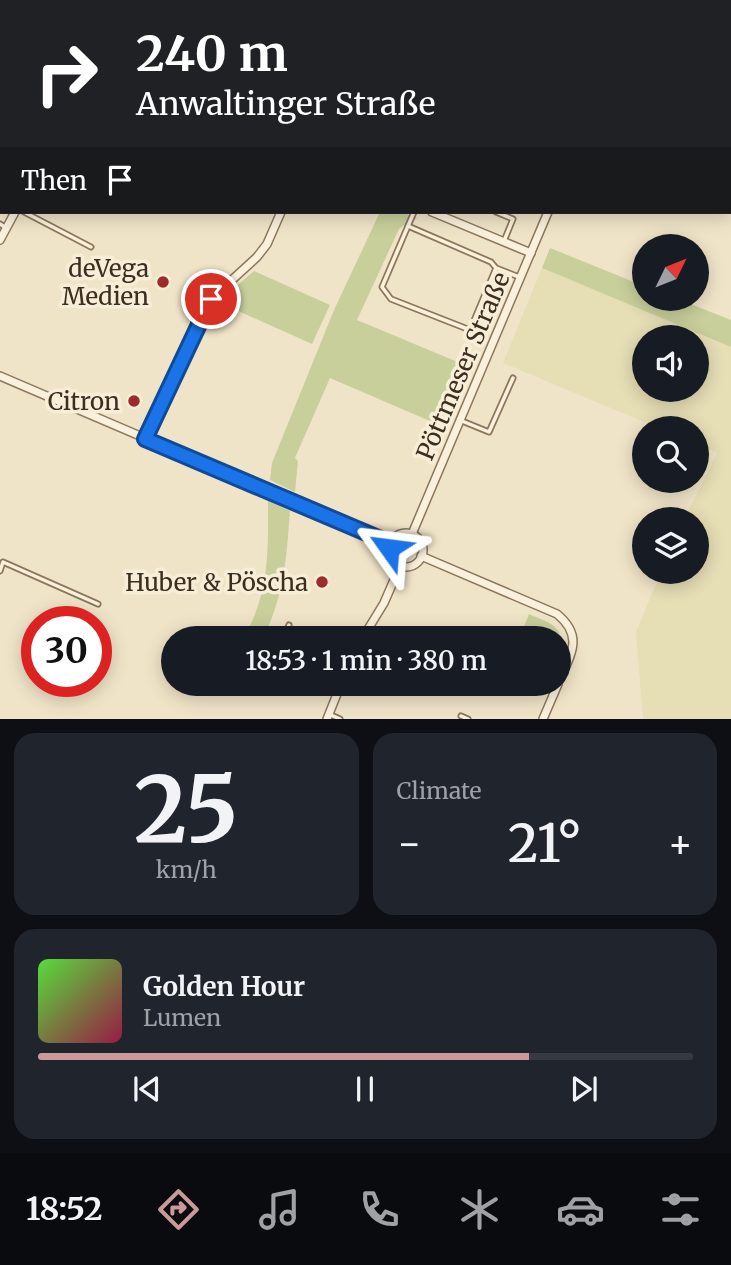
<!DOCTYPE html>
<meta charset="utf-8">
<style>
body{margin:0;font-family:Merriweather,serif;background:#20242c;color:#f1f3f6;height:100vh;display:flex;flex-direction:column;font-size:26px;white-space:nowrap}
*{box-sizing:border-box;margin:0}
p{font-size:23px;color:#9ea1a6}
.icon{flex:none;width:38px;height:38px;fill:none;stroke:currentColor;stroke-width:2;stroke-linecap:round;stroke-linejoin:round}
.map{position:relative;height:719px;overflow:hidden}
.panel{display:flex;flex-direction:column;gap:14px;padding:14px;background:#0d0f14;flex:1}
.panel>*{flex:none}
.hud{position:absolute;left:0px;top:0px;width:732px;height:214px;box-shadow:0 4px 18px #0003;background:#202124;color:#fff;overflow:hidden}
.needle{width:46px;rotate:47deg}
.controls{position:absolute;left:632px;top:234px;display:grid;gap:14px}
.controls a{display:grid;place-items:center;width:77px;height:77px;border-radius:50%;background:#171b24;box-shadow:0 4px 18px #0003;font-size:35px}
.speed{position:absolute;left:21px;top:606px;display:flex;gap:14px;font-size:35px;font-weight:700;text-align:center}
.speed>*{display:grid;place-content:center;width:91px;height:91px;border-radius:50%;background:#171b24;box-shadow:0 4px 18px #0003;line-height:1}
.speed .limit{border:10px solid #d22;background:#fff;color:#111}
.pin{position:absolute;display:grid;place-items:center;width:60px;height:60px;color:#fff;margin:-30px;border:4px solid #fff;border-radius:50%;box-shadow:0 2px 7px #0007}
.me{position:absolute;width:77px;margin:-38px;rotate:301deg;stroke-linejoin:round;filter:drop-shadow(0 0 5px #0008)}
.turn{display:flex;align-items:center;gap:24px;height:147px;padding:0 21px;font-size:32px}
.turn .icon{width:91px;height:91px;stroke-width:2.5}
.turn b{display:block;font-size:49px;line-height:60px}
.then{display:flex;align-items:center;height:66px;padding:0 21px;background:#0003;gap:14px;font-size:26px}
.big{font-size:52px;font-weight:600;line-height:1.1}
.panel .widget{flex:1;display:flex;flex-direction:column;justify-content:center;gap:10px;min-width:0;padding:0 24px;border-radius:21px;background:#20242c}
.panel .dial{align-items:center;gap:0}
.dial b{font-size:91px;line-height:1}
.song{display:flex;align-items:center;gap:21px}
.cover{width:84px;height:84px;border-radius:10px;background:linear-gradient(135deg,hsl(110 70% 55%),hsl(340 70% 35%))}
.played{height:7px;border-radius:4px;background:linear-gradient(90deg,#cc999b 75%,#363941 75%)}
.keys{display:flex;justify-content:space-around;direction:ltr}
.heat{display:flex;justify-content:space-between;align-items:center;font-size:38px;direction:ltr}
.panel .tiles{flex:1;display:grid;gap:14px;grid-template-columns:1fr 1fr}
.widget:last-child{grid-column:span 2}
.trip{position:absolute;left:161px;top:626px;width:410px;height:70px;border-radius:35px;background:#171b24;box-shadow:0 4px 18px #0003;font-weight:600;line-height:70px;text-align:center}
.menu{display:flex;height:112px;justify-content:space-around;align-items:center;background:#090b0e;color:#9ea1a6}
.menu .icon{width:49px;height:49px}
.menu .selected{color:#cc999b}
.menu b{font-size:32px;color:#f1f3f6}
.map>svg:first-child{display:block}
</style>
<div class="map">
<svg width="731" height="719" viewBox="0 0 731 719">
<rect width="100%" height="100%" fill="#f0e4c8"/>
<path fill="#e6deb5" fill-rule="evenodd" d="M542,268L731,347V719H643L636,632L661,572H696V520H684L717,453L697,443L696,429H661L503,363ZM644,338H696V390H644Z"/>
<g fill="#c9cf9b">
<path d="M380,212H403L418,219H412L399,229L357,320L472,368L446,428L330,378L295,458L298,461L295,492L270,480L272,463L334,310Z"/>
<path d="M550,248L644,286V299H678L731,320V347L542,268Z"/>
<path d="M254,271L330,305L312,344L218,302Z"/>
<path d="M268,501L290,511C286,562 285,591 263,639H243C270,592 268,552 268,501Z"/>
<path d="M529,614C550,623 568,627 558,654V639H519Z"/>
</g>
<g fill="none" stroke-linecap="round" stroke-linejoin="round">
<g stroke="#8d765c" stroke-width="7">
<g id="service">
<path d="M35,0L38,2"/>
<path d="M0,110H2"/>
<path d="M0,147L2,148"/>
<path d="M24,212L91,247"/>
<path d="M496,212L513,219L504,241"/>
<path d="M0,224L6,228"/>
<path d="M408,226L414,212"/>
<path d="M496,268L470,330L391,299L382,287L408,226L491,262L496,268L519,277"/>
<path d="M462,421L489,432L513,378"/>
<path d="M0,571L3,562L98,604"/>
<path d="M283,639L289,625"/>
<path d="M331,715L340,719"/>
<path d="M461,716L468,719"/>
</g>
</g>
<g stroke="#8d765c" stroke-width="10">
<g id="minor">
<path d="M425,0L429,2"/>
<path d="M126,2L127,0"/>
<path d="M379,2V0"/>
<path d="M647,2V0"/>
<path d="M0,3L2,4"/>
<path d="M432,212L531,253"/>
<path d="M0,240L15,212"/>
<path d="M0,376L390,543"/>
<path d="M145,439L211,299L257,257L267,244L281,212"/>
<circle cx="406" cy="550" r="17"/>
<path d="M412,534L548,212"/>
<path d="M421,556L557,614C585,637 570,656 558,683"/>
<path d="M362,639L384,603L400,566"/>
<path d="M327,719L341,684"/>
<path d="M543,719L558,684"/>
</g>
</g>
<use href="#service" stroke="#faf1dc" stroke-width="3.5"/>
<use href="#minor" stroke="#faf1dc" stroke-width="7"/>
</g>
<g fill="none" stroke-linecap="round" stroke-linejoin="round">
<g stroke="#114b97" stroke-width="18">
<path id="route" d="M211,299L145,439L390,543L389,548"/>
</g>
<use href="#route" stroke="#1a73e8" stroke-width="12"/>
</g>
<g fill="#9e2a2b" stroke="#f7eed8" stroke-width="2.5">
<circle cx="163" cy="282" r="7"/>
<circle cx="134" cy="401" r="7"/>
<circle cx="322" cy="582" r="7"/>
</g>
<g text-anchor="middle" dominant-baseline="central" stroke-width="7" stroke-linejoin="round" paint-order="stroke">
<g font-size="24" fill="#3d2e20" stroke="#f7eed8" text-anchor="end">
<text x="149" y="268">deVega<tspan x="149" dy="28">Medien</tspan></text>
<text x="120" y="401">Citron</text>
<text x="308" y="582">Huber &amp; Pöscha</text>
</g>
<g font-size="24" fill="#3d2e20" stroke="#f7eed8">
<text transform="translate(463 366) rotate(-67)">Pöttmeser Straße</text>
</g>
</g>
</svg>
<div class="controls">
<a><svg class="needle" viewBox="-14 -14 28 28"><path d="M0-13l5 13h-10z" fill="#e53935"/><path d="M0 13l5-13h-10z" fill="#9ea1a6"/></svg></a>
<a><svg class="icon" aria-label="sound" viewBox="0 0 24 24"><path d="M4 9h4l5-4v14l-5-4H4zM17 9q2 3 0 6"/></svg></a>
<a><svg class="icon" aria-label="search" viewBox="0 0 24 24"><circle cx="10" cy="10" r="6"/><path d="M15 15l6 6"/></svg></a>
<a><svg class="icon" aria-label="layers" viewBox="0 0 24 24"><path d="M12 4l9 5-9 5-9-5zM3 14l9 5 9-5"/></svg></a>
</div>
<div class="speed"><div class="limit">30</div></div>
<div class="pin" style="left:211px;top:299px;background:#d93025"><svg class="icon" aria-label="arrive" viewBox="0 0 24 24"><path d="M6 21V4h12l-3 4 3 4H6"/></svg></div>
<svg class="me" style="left:389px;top:548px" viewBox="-20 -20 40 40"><path d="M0-17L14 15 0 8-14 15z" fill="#1a73e8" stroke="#fff" stroke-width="4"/></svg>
<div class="trip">18:53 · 1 min · 380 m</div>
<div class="hud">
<div class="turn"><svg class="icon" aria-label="right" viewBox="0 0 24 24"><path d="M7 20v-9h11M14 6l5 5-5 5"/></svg><div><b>240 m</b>Anwaltinger Straße</div></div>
<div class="then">Then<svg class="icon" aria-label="arrive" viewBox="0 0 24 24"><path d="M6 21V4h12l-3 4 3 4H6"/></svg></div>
</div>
</div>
<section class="panel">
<div class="tiles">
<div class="widget dial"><b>25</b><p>km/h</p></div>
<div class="widget"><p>Climate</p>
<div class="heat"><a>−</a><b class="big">21°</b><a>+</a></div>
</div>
<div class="widget">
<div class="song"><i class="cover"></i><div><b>Golden Hour</b><p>Lumen</p></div></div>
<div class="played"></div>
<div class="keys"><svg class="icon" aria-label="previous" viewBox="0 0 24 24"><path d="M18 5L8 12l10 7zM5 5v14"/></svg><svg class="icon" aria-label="pause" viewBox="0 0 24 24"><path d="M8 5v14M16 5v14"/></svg><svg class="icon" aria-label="next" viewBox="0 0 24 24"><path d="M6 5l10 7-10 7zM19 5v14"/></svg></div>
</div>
</div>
</section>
<nav class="menu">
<b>18:52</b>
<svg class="icon selected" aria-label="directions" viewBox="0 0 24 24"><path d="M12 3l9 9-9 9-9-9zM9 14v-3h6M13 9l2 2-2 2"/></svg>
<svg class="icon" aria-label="music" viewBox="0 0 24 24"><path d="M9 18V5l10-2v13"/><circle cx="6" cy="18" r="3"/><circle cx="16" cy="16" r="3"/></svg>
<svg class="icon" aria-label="phone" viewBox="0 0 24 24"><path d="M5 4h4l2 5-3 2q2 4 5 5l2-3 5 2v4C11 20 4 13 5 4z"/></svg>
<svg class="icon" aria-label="climate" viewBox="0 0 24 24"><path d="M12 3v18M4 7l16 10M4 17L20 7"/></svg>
<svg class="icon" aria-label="car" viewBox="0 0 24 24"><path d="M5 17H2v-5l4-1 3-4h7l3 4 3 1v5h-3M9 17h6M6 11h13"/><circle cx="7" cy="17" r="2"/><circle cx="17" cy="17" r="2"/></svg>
<svg class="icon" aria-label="filters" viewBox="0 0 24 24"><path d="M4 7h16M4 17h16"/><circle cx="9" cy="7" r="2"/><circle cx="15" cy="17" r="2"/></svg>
</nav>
